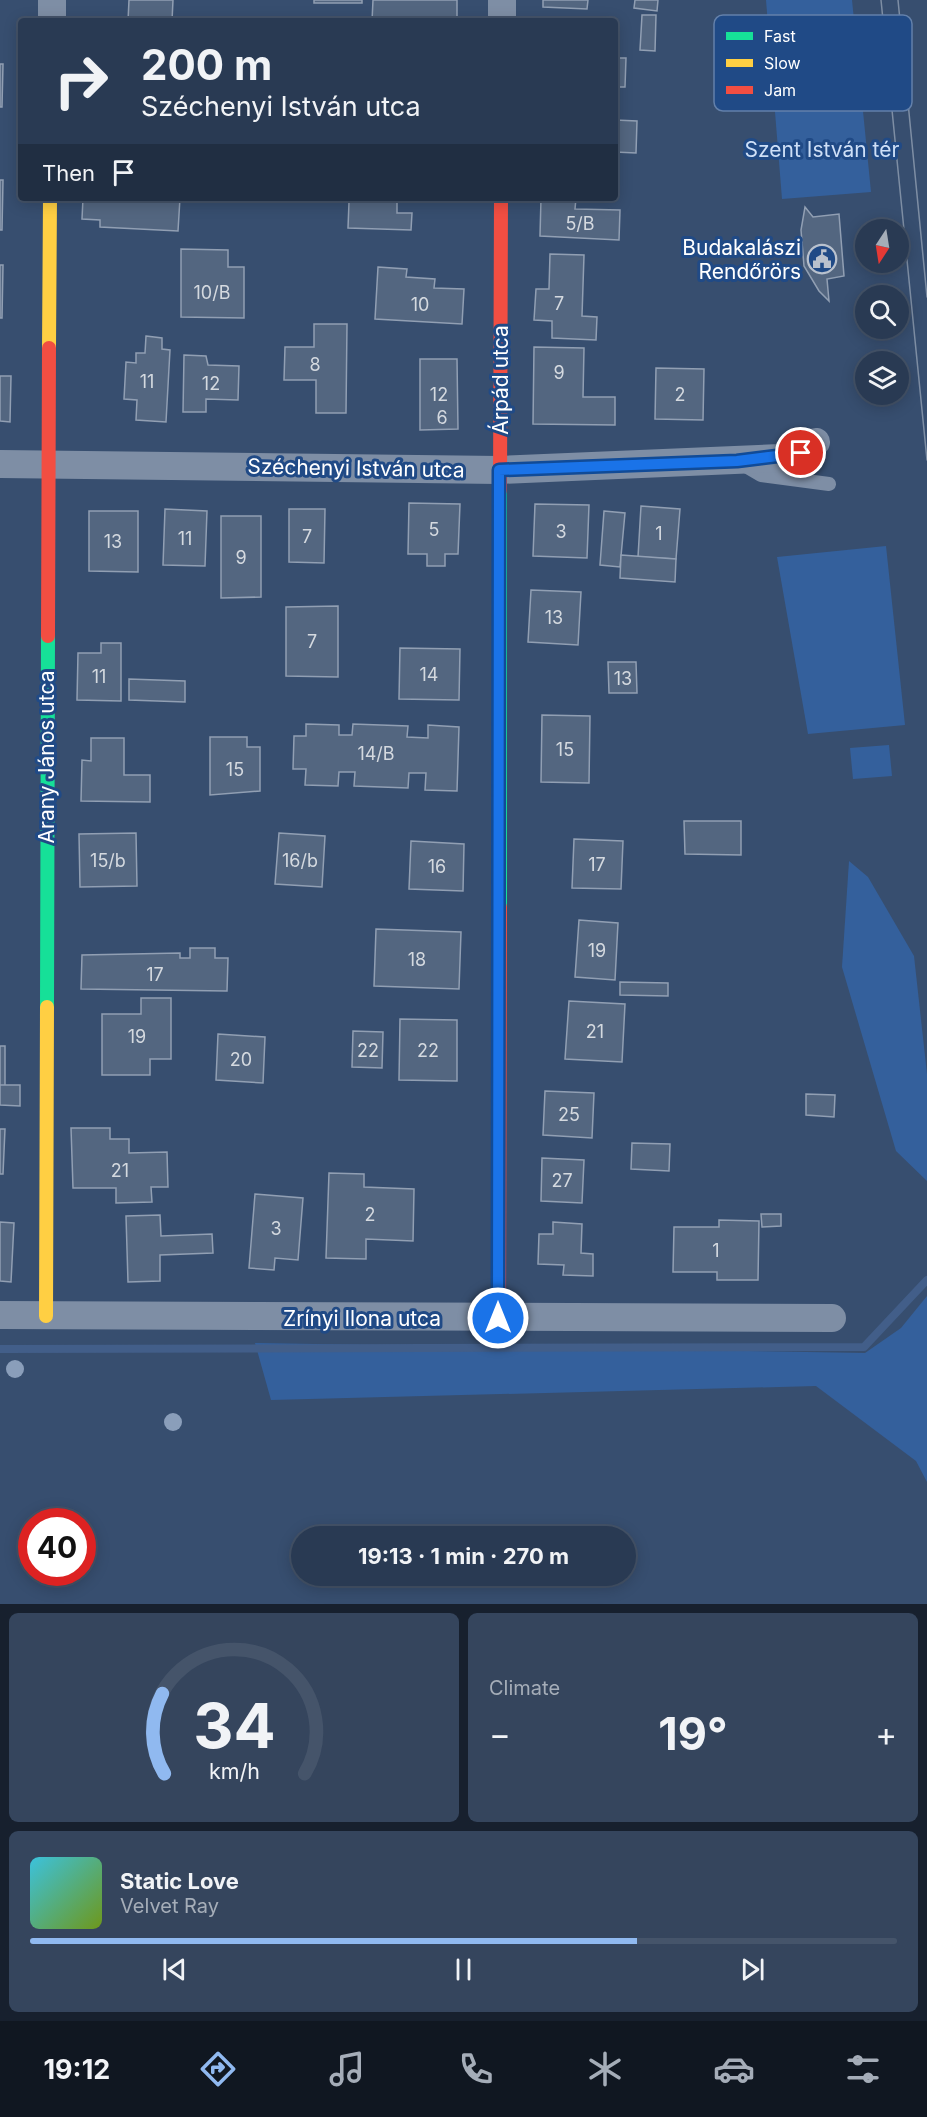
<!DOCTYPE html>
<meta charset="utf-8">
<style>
body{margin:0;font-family:Inter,sans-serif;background:#35455d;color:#f1f3f6;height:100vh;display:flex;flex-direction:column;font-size:22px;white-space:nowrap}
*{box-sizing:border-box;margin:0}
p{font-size:20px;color:#a5adb8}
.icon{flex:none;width:33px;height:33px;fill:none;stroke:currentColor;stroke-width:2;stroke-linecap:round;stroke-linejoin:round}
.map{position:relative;height:1604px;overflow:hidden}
.side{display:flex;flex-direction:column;gap:9px;padding:9px;background:#17202e;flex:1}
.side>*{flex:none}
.banner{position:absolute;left:18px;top:18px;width:600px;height:183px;border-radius:6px;box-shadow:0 3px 15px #0003,0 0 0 2px #45546a;background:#293a53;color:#f1f3f6;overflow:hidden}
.needle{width:39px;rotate:192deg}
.tools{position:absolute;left:855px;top:219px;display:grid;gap:12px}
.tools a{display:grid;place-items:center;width:54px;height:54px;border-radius:50%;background:#293a53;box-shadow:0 3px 15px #0003,0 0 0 2px #45546a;font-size:30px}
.speed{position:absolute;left:18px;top:1508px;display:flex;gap:12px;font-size:30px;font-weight:700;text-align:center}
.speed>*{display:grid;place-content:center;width:78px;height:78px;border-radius:50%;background:#293a53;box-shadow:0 3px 15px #0003,0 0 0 2px #45546a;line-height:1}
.speed .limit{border:9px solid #d22;background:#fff;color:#111}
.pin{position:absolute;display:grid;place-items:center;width:51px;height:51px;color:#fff;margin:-26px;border:3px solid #fff;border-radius:50%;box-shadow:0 2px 6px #0007}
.me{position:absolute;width:66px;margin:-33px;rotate:0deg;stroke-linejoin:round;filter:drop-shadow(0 0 4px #0008)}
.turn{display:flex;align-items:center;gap:21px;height:126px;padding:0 24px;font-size:27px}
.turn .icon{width:78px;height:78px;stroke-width:2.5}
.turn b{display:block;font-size:42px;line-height:51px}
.then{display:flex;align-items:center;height:57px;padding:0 24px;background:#0003;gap:12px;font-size:22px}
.big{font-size:45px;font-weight:700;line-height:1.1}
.side .tile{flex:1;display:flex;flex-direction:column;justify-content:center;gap:9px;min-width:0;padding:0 21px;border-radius:9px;background:#35455d}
.side .dial{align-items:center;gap:0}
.dial svg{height:156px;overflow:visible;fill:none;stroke:#45546a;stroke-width:7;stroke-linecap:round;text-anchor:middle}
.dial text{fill:#f1f3f6;stroke:none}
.song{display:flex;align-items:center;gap:18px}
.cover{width:72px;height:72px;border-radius:9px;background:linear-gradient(135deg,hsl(190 70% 55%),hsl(80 70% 35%))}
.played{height:6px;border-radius:3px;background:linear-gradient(90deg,#90b9f0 70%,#45546a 70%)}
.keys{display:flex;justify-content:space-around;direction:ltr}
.heat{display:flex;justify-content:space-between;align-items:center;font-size:33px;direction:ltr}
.side .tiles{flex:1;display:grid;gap:9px;grid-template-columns:1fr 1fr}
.tile:last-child{grid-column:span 2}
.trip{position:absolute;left:291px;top:1526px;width:345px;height:60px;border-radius:30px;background:#293a53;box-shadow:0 3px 15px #0003,0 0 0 2px #45546a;font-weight:700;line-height:60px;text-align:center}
.dock{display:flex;height:96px;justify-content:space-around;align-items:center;background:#101721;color:#a5adb8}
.dock .icon{width:42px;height:42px}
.dock .active{color:#90b9f0}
.dock b{font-size:27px;color:#f1f3f6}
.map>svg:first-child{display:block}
</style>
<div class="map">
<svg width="927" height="1604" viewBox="0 0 927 1604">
<rect width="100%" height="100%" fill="#374e6f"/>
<g fill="#34609c">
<path d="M766,0H852L871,192L782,199Z"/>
<path d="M886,546L905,725L808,734L777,557Z"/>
<path d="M889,745L892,776L853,779L850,748Z"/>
<path d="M849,861L868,877L914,956L927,1074V1181L896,1151L842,967Z"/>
<path d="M927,1296V1482L916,1461L816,1386L271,1400L255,1343L865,1353L901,1328Z"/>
</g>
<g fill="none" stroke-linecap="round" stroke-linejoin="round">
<path stroke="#425e89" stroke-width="8" d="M0,1349L864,1347L927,1280"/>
</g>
<g fill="#536680" stroke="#919fb3" stroke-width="1.5">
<path d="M129,0H173L172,21H128Z"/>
<rect x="314" y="0" width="48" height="3"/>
<path d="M373,0H457V21H372Z"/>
<path d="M543,0H588L587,9L543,7Z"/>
<path d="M635,0H658L657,11L634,8Z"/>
<path d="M642,15H656L655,51L640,50Z"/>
<path d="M615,58H626L625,87H615Z"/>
<path d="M0,64H3L2,107H0Z"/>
<path d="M615,120L637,121L636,153L615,152Z"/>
<path d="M0,180H3L2,230H0Z"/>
<path d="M83,198H180L178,231L100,227V220L82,219Z"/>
<path d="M336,198H397V213H412L411,230L348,228L349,202H336Z"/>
<path d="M541,198H576L575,209L620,210L619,240L540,236Z"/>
<path d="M805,207L813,217L839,214L844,276L827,279L829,301L819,291L804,266L801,230Z"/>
<path d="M181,249L228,250V267H244V318L181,317Z"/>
<path d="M550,254L584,255L582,316L597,317L596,340L552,338V321L534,320L536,289H549Z"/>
<path d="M0,265H3L2,318H0Z"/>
<path d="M378,267L407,269L406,277L435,279L434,288L464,289L462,324L375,319Z"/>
<path d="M314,324H347L346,413H316V380H284L285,347H314Z"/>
<path d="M146,336L162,338V349L170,350L166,422L136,420L137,400L124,399L126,362L136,363V353H145Z"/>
<path d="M534,347L584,348L583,397H615V425L533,424Z"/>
<path d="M184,355L206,356L208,365L239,366L238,400L206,399V412H183Z"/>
<path d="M420,359H457L458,429L420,430Z"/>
<path d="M656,368L704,369L703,420L655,419Z"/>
<path d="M0,376H11L10,422L0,421Z"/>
<path d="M409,503L460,504L458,554H445V566H427V554H408Z"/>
<path d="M535,504L589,505L587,558L533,556Z"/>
<path d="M641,506L680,509L676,559L638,557Z"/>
<path d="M165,509L207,511L205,566L163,565Z"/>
<path d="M289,509H325L324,563L289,562Z"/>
<path d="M89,511H138V572L89,571Z"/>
<path d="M604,511L625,513L620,567L600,565Z"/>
<path d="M221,516H261V597L221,598Z"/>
<path d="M621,555L676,559L675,582L620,578Z"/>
<path d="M531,590L581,592L578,645L528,642Z"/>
<path d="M338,606V677L286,676V607Z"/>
<path d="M101,643H121V701L77,700L78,653H101Z"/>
<path d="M400,648L460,649L459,700L399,699Z"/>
<path d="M608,662H636L637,693H609Z"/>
<path d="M129,679L185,681V702L129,700Z"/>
<path d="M542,715L590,716L589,783L541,782Z"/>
<path d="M306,724L339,725V735H352L353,724L408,726L407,737L428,738V725L459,727L457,791L425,790L426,773H409L408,788L354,786L355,772H339L338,786L305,785L306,769H293L294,736H306Z"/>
<path d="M210,737H247V747H260V791L210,795Z"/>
<path d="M91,738H124V775H150V802L81,801L82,760L91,761Z"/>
<path d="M684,821H741V855L685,854Z"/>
<path d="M136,833L137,886L80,887L79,834Z"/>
<path d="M279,833L325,836L322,887L275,884Z"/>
<path d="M574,839L623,841L621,889L572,888Z"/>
<path d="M411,841L464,844L463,891L409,889Z"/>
<path d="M579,920L618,923L615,980L575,977Z"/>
<path d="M376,929L461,932L459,989L374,986Z"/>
<path d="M190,948H215V958H228L227,991L81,989L82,955L180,953V958H190Z"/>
<path d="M620,982L668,983V996L620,995Z"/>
<path d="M141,998H171V1059H150V1075H102V1014H141Z"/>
<path d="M569,1001L625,1004L622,1062L565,1059Z"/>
<path d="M400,1019L457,1020V1081L399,1080Z"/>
<path d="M353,1031L383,1032L382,1068L352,1067Z"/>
<path d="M218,1034L265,1037L263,1083L216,1080Z"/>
<rect x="0" y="1046" width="5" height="40"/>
<path d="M0,1085H20V1106L0,1105Z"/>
<path d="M545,1091L594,1093L592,1138L543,1135Z"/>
<path d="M806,1094L835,1095L834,1117L806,1115Z"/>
<path d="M71,1128H110V1139H129V1153L167,1152L168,1187H151L152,1202L116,1203V1188H73Z"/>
<path d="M0,1129H5L3,1174H0Z"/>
<path d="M632,1143L670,1144L669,1171L631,1169Z"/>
<path d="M542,1158L584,1160L582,1203L541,1201Z"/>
<path d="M329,1173L364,1174V1187L414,1189L413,1241L366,1239V1259L326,1258Z"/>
<path d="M255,1194L303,1198L298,1260L275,1258L274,1270L249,1268Z"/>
<path d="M761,1214H781V1226L762,1227Z"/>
<path d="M160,1215L161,1236L212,1234L213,1253L160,1255V1281L128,1282L126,1216Z"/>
<path d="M719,1220L759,1221L758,1280H717V1272H673L674,1227H719Z"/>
<path d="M0,1222L14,1223L11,1282L0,1281Z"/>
<path d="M553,1222L582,1224L581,1253L593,1254V1276L563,1275L564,1265L538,1264L539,1234H553Z"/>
</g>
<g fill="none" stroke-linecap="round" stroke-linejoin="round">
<path stroke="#7e8ea5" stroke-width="14" d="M744,465L761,475L829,484"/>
<g stroke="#7e8ea5" stroke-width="28">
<path d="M52,21V0"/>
<path d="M502,21V0"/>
<path d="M0,464L499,470L780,458L802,453L816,442"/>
<path d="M0,1315L832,1318"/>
</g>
<g stroke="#16e098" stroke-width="14">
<path d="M500,907V490"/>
<path d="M47,1007L48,636"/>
</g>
<g stroke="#ffcf43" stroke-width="14">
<path d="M49,348L50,198"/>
<path d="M46,1316L47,1007"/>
</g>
<g stroke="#f24e42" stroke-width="14">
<path d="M500,490L501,198"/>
<path d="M48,636L49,348"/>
<path d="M499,1318L500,907"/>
</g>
<g stroke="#7e8ea4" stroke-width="1.5">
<path d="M881,0L927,460"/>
<path d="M898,0L927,297"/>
</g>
</g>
<g fill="#8a9eba">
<circle cx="15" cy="1369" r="9"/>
<circle cx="173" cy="1422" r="9"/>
</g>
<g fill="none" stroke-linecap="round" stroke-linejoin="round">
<g stroke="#114b97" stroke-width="15">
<path id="route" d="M498,1318L499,470L737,461L801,453"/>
</g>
<use href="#route" stroke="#1a73e8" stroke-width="10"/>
</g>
<defs>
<g id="civic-ring" transform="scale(1.5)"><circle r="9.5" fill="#204a86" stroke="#b9c1cd" stroke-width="1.5"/><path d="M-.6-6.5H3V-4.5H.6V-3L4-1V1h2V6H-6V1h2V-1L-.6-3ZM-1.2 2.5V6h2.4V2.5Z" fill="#b9c1cd"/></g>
</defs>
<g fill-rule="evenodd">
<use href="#civic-ring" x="822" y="259"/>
</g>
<g text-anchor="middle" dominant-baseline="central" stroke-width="6" stroke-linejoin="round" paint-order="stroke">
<g font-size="18" fill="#d4d9df">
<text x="580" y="223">5/B</text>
<text x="212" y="292">10/B</text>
<text x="559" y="303">7</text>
<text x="420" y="304">10</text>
<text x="315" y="364">8</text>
<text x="559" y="372">9</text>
<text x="147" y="381">11</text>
<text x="211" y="383">12</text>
<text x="439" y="394">12</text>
<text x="680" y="394">2</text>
<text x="442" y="417">6</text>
<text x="434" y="529">5</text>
<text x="561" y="531">3</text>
<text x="659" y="533">1</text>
<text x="307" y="536">7</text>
<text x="185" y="538">11</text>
<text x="113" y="541">13</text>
<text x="241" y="557">9</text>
<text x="554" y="617">13</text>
<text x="312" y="641">7</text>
<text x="429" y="674">14</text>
<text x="99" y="676">11</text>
<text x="623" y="678">13</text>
<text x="565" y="749">15</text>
<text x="376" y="753">14/B</text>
<text x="235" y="769">15</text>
<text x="108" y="860">15/b</text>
<text x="300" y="860">16/b</text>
<text x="597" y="864">17</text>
<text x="437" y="866">16</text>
<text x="597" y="950">19</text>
<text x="417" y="959">18</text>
<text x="155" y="974">17</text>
<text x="595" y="1031">21</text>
<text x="137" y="1036">19</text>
<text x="368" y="1050">22</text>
<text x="428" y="1050">22</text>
<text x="241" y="1059">20</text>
<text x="569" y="1114">25</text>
<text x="120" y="1170">21</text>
<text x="562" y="1180">27</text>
<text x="370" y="1214">2</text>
<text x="276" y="1228">3</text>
<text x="716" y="1250">1</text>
</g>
<g font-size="21" fill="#cedff7" stroke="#204a86">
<text x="822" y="149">Szent István tér</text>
</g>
<g font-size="21" fill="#fff" stroke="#204a86" text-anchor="end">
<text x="801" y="247">Budakalászi<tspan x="801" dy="24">Rendőrörs</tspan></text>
</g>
<g font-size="21" fill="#fff" stroke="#204a86">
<text transform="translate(500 380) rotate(-90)">Árpád utca</text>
<text transform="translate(356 468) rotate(1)">Széchenyi István utca</text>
<text transform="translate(46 757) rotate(-90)">Arany János utca</text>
<text x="362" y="1318">Zrínyi Ilona utca</text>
</g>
</g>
<rect x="714" y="15" width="198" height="96" rx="9" fill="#204a86" stroke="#6380aa" stroke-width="1.5"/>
<rect x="726" y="32" width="27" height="8" fill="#16e098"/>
<rect x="726" y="59" width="27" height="8" fill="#ffcf43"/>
<rect x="726" y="86" width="27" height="8" fill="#f24e42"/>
<g font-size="16" fill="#fff">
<text x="764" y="42">Fast</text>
<text x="764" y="69">Slow</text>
<text x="764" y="96">Jam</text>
</g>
</svg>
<div class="tools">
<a><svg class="needle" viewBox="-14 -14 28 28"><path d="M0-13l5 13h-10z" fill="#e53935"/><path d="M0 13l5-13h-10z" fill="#a5adb8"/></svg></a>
<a><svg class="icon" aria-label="search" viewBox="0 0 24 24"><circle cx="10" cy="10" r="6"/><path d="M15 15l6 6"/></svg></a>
<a><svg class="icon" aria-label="layers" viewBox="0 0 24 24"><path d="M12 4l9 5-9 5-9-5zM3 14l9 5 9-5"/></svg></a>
</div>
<div class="speed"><div class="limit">40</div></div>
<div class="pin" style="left:801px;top:453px;background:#d93025"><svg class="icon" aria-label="arrive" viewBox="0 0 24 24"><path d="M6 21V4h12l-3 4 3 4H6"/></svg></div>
<svg class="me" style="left:498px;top:1318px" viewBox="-20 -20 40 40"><circle r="17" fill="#1a73e8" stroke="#fff" stroke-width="3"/><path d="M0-11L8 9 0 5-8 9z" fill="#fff"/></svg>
<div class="trip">19:13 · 1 min · 270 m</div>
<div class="banner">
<div class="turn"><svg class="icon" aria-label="right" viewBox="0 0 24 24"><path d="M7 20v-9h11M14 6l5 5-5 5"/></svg><div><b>200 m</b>Széchenyi István utca</div></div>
<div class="then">Then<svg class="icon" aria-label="arrive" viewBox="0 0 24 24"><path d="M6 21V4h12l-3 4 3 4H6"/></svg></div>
</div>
</div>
<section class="side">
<div class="tiles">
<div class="tile dial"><svg viewBox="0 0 100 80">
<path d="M14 69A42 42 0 1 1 86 69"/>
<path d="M14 69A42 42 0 0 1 13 28" stroke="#90b9f0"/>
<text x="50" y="56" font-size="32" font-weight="700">34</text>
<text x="50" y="72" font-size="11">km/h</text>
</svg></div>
<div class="tile"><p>Climate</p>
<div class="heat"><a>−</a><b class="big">19°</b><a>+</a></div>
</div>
<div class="tile">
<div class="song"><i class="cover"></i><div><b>Static Love</b><p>Velvet Ray</p></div></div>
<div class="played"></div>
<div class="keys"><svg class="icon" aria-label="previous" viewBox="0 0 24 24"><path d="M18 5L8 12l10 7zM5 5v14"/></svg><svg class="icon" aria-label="pause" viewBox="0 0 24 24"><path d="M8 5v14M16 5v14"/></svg><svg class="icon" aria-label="next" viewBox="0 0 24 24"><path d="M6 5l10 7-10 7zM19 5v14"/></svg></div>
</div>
</div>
</section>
<nav class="dock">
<b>19:12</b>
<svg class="icon active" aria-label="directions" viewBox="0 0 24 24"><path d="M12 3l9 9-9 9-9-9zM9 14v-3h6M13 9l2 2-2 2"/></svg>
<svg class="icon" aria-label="music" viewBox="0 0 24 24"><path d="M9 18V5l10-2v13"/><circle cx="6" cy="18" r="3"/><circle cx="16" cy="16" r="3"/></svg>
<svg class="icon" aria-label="phone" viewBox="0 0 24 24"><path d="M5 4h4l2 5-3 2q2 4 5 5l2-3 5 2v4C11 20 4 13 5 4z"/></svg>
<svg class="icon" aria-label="climate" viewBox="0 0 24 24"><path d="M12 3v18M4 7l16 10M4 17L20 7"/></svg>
<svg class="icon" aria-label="car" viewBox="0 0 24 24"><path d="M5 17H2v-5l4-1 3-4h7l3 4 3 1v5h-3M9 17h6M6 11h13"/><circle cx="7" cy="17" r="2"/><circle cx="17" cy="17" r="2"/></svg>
<svg class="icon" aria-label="filters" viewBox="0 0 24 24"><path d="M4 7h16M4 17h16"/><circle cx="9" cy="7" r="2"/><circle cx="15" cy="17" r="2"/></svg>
</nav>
